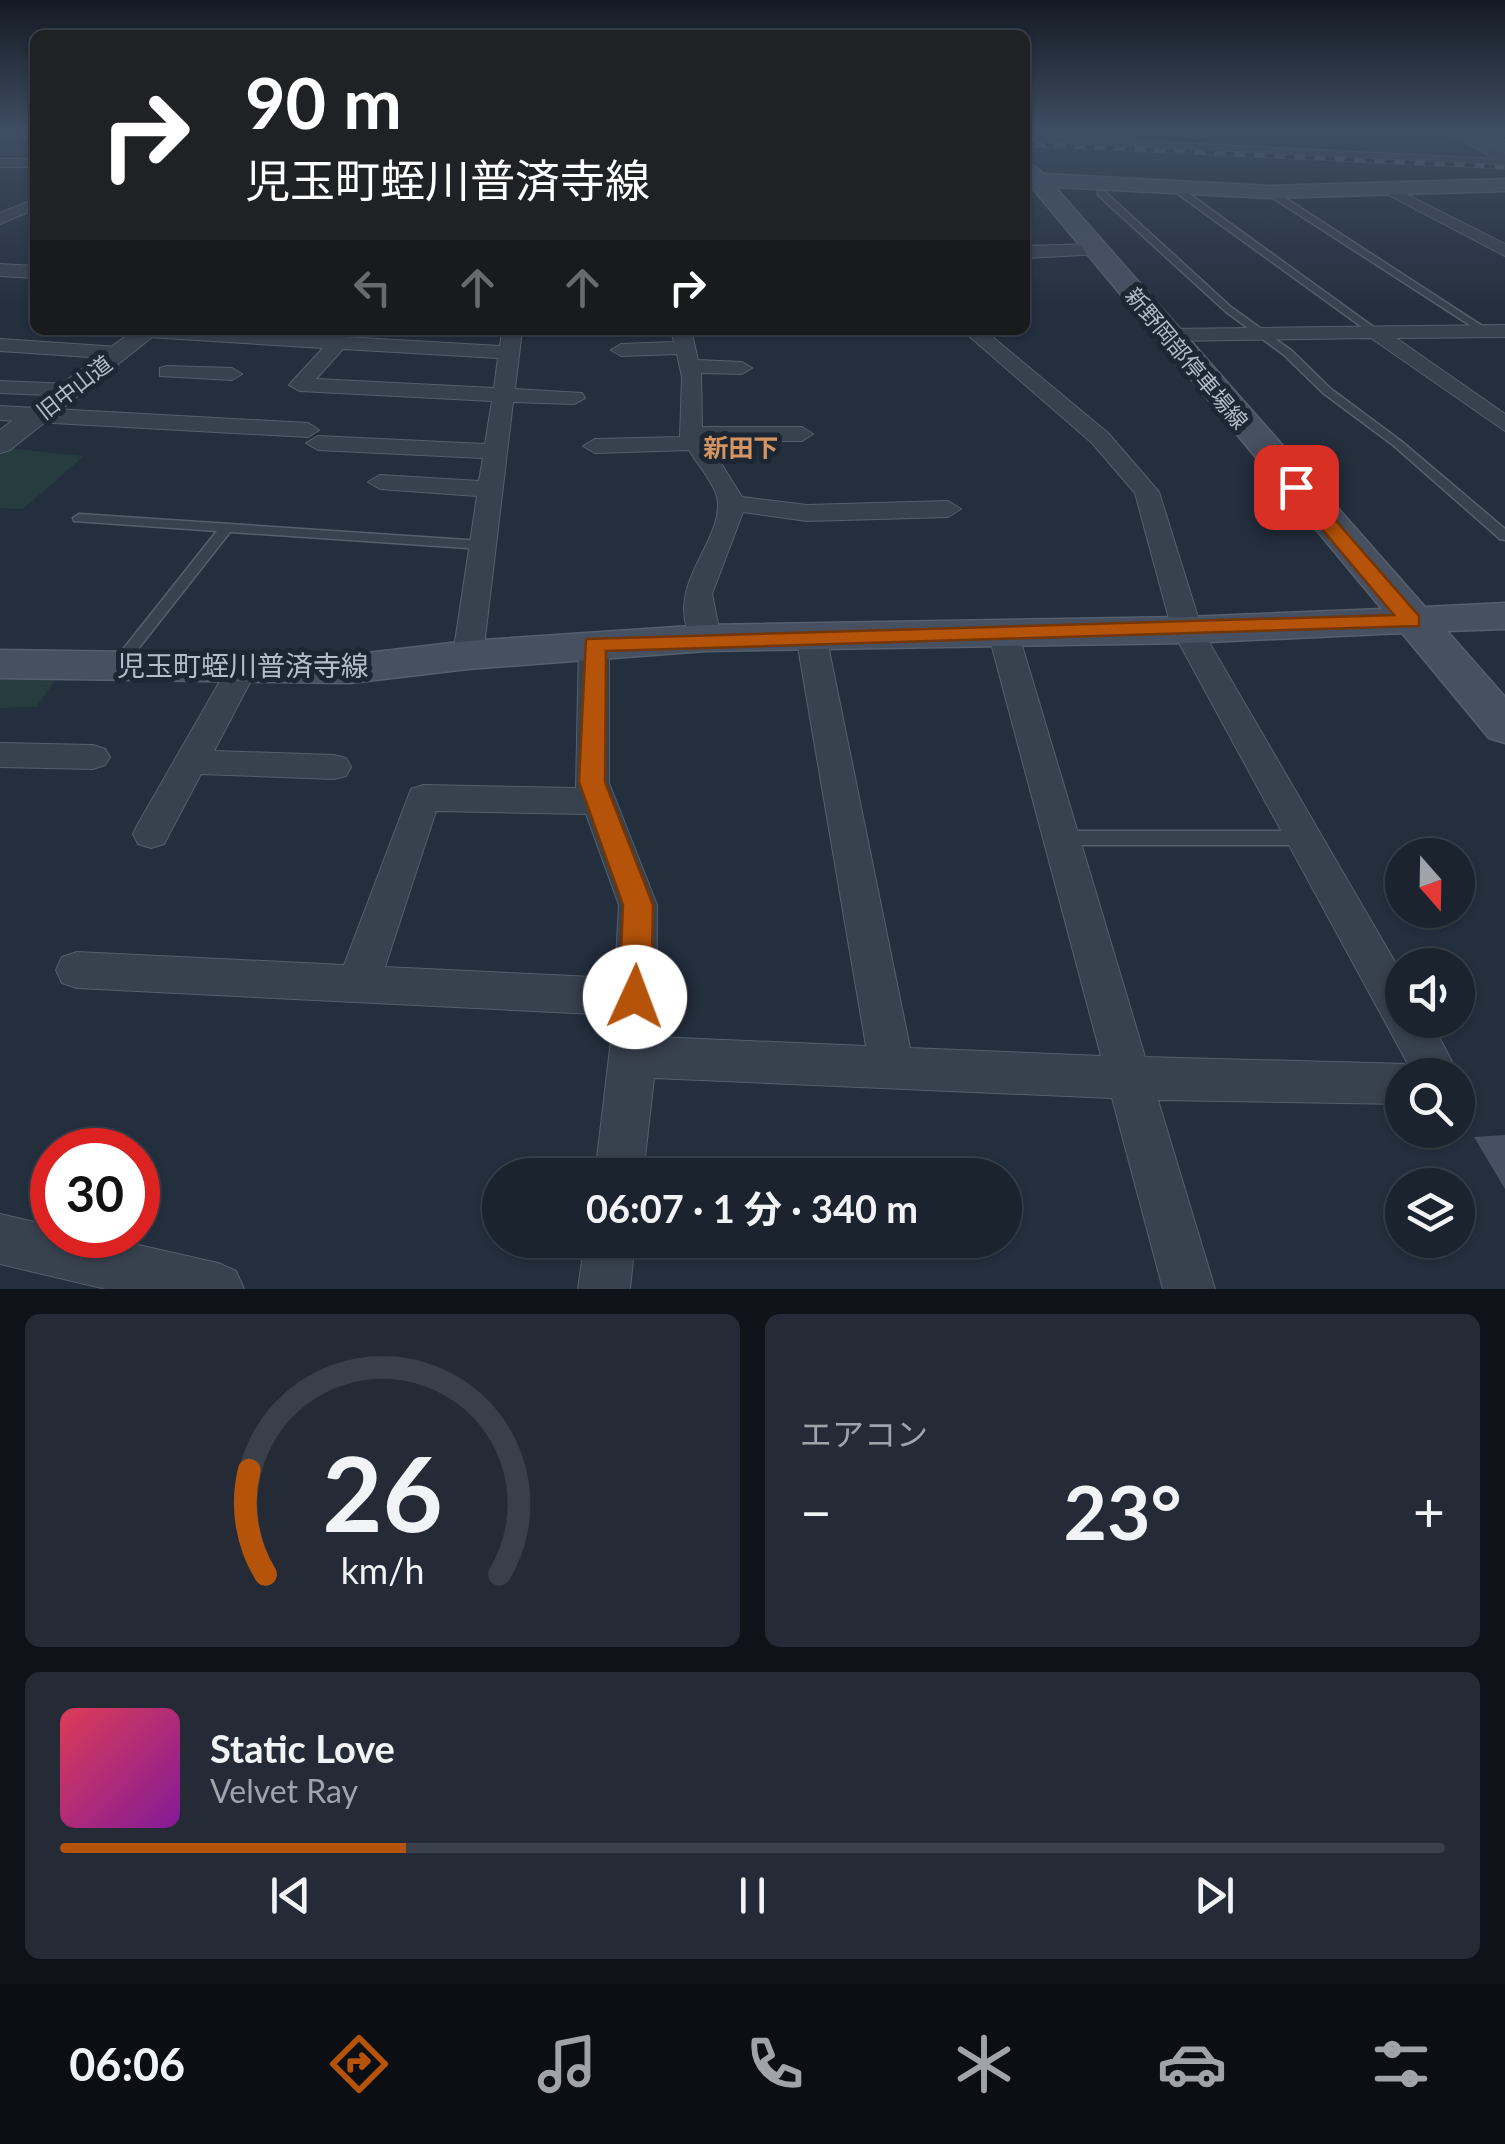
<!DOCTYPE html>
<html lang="ja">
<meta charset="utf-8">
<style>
body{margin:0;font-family:Lato,"Noto Sans JP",sans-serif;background:#242b36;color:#f1f3f6;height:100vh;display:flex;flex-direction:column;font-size:38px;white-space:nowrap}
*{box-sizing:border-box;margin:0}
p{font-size:32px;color:#a0a4aa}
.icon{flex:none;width:55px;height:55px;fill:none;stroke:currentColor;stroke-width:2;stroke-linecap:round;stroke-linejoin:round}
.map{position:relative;height:1289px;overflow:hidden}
.panel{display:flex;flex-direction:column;gap:25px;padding:25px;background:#0f1319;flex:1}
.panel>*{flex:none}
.banner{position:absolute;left:30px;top:30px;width:1000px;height:305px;border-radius:15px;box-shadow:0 2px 8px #0004,0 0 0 2px #39404a;background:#202124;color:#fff;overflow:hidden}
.needle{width:65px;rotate:160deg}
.tools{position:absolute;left:1385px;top:838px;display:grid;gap:20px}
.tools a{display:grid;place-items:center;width:90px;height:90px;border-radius:50%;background:#1b232e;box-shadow:0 2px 8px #0004,0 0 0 2px #39404a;font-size:50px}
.speed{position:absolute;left:30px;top:1128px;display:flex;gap:20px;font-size:50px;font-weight:700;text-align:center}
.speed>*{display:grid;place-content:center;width:130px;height:130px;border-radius:50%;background:#1b232e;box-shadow:0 2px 8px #0004,0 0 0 2px #39404a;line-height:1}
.speed .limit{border:15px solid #d22;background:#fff;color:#111}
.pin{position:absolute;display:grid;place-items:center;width:85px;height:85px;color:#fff;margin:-42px;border-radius:20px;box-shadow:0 5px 15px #0006}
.me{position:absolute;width:110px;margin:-55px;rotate:2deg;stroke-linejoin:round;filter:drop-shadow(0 0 8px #0008)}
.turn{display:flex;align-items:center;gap:35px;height:210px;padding:0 50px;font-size:45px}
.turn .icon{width:130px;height:130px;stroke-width:2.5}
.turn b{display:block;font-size:70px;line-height:85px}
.lanes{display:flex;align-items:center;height:95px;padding:0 50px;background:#0003;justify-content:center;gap:50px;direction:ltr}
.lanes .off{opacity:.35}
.big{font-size:75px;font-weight:700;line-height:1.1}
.panel .widget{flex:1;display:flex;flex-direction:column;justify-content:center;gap:15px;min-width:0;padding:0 35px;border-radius:15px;background:#242b36}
.panel .dial{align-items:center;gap:0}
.dial svg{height:260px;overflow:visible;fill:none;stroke:#39404a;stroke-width:7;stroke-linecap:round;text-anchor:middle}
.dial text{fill:#f1f3f6;stroke:none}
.song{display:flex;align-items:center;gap:30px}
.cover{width:120px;height:120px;border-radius:15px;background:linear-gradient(135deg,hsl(350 70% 55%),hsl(290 70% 35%))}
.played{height:10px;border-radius:5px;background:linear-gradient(90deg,#b45309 25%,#39404a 25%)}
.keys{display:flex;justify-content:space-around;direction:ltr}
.heat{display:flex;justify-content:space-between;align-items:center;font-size:55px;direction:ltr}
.panel .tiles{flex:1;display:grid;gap:25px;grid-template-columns:1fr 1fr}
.widget:last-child{grid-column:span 2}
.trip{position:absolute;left:482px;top:1158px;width:540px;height:100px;border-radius:50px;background:#1b232e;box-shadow:0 2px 8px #0004,0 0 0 2px #39404a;font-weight:700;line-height:100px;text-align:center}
.dock{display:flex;height:160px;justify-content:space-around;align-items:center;background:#0b0e12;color:#a0a4aa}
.dock .icon{width:70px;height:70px}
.dock .on{color:#b45309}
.dock b{font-size:45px;color:#f1f3f6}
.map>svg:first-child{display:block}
</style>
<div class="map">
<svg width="1505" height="1289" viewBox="0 0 1505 1289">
<rect width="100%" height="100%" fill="#242f3e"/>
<g fill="#263c3f">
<path d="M6,448L84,456L23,509L0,508V453Z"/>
<path d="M0,672L59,675L36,707L0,708Z"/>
</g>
<path fill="#455162" d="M1505,1135V1189L1474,1137Z"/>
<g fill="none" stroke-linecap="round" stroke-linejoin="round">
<g stroke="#565f6c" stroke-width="3">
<g id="service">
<path d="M1178,190H1184L1379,331V335H1373L1178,194Z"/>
<path d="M1267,190H1273L1490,331L1482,333L1267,194Z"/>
<path d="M1098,191H1104L1231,307L1292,351L1331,389L1401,441L1505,529V540L1500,539L1393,445L1323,393L1284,355L1225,311L1098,195Z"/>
<path d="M79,514L482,541L489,545L482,549L230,532L123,668L118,670L110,665L113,662L217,531L74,521L73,518Z"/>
<path d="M1062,831H1302L1308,833L1311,838L1308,843L1302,845H1062L1056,843L1053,838L1056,833Z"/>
</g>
</g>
<g stroke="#565f6c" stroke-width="2">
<g id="minor">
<path d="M1025,129H1034L1038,136L1496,159L1441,129H1456L1505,154V168L1034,144Z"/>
<rect x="0" y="159" width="35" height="8"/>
<path d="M1386,184L1505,244V256L1381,191Z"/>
<path d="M35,199V209L0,224V213Z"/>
<path d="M1505,325V337L1396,338L1505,414V431L1371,338L1168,341L1158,335L1168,329Z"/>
<path d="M224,330L500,346L502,330H522L515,389L582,393L585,398L574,404L513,402L483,655L479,662L468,665L453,655L477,496L380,489L368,482L380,475L479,481L483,458L318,450L306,443L318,436L485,444L492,401L300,391L289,385L323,348L147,337L137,331ZM343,349L498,358L494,388L316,379Z"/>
<path d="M671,330H691L698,360L742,362L752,368L742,374L701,373L702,427H802L813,434L802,441H707L742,497L807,505L948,501L961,509L948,517L807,521L743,512L712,594L721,638L717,645H695C658,588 727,541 717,497C713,481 697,464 689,450L595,453L583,446L595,439L680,437L682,377L677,354L621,356L611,350L621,344L674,342Z"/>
<path d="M962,330H984L1108,433L1159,492L1202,630L1402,974V1020H1430L1459,1075L1458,1079V1075H1402V1104L1158,1100L1215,1289H1163L1112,1098L654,1078L643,1175H595L614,1015L77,988L62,983L56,970L62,957L77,952L344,965L411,789L423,785L576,788L579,644L594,635L609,644V783L657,905L656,1037L866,1046L796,635L811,626L826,635L910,1048L1101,1056L988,632L1003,623L1018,632L1145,1057L1408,1064L1172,630L1135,493L1092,443ZM436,811L586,814L619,905L615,978L385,967Z"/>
<path d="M0,339L119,347L129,353L119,359L0,351Z"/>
<path d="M167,366L232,368L242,374L232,380L160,376V368Z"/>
<path d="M0,381L71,384L82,390L71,396L0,393Z"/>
<path d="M0,406L308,423L319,430L308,437L0,420Z"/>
<path d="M243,657L258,667L214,751L334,755L346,758L351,767L346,776L334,779L201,774L164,844L151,848L138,844L133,834L138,824L228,667Z"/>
<path d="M0,743L93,745L105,749L110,757L105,765L93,769L0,767Z"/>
<path d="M0,1214L52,1226V1235H94L218,1263L236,1271L244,1289H106L0,1264Z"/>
<path d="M585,1240H635L630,1289H578Z"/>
</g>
</g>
<g stroke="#565f6c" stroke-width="2">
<g id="tertiary">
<path d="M1095,244L1105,250L1102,254L1025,258V246Z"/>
<path d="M0,264L35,266V278L0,276Z"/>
<path d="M134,330H161L10,450L0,453V430Z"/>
</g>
</g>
<g stroke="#565f6c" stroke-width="3">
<g id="secondary">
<path d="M1454,129H1477L1505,141V154Z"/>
<path d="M1028,162L1044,174L1270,186L1505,179V191L1270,198L1055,187L1425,607L1505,603V629L1447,631L1505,697V743L1489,738L1402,633L1187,643L706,651L468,669L350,683L0,678V650L350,655L468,641L706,625L1187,617L1382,609L1029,184L1025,177Z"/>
</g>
</g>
<path stroke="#44595c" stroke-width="2.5" stroke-dasharray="4 4" stroke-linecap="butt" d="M0,136L35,138"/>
<use href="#service" fill="#38414e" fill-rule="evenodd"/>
<use href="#minor" fill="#38414e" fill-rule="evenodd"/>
<use href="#tertiary" fill="#38414e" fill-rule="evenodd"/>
<use href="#secondary" fill="#465061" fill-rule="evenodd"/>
<g stroke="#5a6575" stroke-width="5">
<path id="rail" d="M1025,144L1505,167"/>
</g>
<use href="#rail" stroke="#1d2633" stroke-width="4" stroke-dasharray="10" stroke-linecap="butt"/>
</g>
<linearGradient id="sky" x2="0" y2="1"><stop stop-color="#141a22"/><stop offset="0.42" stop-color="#3f4d63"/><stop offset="1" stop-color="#3f4d63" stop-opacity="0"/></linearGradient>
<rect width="1505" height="309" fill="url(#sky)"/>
<path fill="#b45309" stroke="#753606" stroke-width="2.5" d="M1296,481L1303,483L1419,616V626L606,651L605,782L653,905L651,997L647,1007L635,1011L624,1007L619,997L623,905L579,782L586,639L1394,615L1290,491L1287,487Z"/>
<g text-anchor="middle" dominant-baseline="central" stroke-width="10" stroke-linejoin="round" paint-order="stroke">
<g font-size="22" fill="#b4bcc9" stroke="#1d2633">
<text transform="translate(1187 358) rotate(50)">新野岡部停車場線</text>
<text transform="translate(74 387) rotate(-38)">旧中山道</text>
</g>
<g font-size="25" font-weight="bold" fill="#d59563" stroke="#1d2633">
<text x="741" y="447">新田下</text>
</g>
<g font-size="28" fill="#b4bcc9" stroke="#1d2633">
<text x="243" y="665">児玉町蛭川普済寺線</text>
</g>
</g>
</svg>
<div class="tools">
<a><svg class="needle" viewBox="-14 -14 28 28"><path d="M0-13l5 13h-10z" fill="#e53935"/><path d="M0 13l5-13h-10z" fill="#a0a4aa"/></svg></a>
<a><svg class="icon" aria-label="sound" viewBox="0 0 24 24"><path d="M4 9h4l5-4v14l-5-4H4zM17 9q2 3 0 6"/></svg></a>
<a><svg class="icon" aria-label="search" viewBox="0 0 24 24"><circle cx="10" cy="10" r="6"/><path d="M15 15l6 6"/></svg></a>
<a><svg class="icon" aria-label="layers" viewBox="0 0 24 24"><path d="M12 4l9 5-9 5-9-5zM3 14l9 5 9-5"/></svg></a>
</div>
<div class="speed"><div class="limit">30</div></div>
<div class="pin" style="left:1296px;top:487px;background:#d93025"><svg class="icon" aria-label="arrive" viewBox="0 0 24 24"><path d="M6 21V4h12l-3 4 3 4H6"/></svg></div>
<svg class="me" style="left:635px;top:997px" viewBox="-20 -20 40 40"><circle r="19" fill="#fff"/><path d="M0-13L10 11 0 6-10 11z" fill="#b45309"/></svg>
<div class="trip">06:07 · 1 分 · 340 m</div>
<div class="banner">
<div class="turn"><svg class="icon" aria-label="right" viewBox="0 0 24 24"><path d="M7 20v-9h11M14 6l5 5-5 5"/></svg><div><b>90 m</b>児玉町蛭川普済寺線</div></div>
<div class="lanes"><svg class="icon off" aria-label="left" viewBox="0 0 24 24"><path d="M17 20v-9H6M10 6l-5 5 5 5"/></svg><svg class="icon off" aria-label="ahead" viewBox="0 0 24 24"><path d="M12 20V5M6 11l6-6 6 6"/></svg><svg class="icon off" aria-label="ahead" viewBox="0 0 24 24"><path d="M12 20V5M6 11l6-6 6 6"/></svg><svg class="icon" aria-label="right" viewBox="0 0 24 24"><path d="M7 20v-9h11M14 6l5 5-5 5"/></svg></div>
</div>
</div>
<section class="panel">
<div class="tiles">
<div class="widget dial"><svg viewBox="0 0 100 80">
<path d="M14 69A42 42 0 1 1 86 69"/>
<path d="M14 69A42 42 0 0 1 9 37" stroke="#b45309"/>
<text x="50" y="56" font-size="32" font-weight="700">26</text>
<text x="50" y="72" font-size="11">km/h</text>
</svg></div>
<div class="widget"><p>エアコン</p>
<div class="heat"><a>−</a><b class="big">23°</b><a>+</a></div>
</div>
<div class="widget">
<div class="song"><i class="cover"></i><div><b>Static Love</b><p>Velvet Ray</p></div></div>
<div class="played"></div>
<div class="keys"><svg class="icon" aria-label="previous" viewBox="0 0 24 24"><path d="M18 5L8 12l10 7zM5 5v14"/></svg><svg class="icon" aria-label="pause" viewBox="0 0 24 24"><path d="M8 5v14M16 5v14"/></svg><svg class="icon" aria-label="next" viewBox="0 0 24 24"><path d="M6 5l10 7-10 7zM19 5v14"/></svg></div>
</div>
</div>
</section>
<nav class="dock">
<b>06:06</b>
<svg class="icon on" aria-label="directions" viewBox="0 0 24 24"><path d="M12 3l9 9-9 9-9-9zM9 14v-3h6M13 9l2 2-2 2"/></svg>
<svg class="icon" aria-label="music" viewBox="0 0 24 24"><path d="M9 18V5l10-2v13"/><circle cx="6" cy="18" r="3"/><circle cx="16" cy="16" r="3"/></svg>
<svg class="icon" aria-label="phone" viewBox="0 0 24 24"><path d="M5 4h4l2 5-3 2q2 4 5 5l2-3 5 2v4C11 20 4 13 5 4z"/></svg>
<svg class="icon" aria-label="climate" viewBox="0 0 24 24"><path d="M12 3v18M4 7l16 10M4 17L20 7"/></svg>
<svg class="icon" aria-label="car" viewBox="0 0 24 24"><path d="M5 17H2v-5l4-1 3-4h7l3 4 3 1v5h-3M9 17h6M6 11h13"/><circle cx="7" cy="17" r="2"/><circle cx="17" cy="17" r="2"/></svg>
<svg class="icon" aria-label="filters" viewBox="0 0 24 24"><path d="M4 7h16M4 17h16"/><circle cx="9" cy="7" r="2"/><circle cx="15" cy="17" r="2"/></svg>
</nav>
